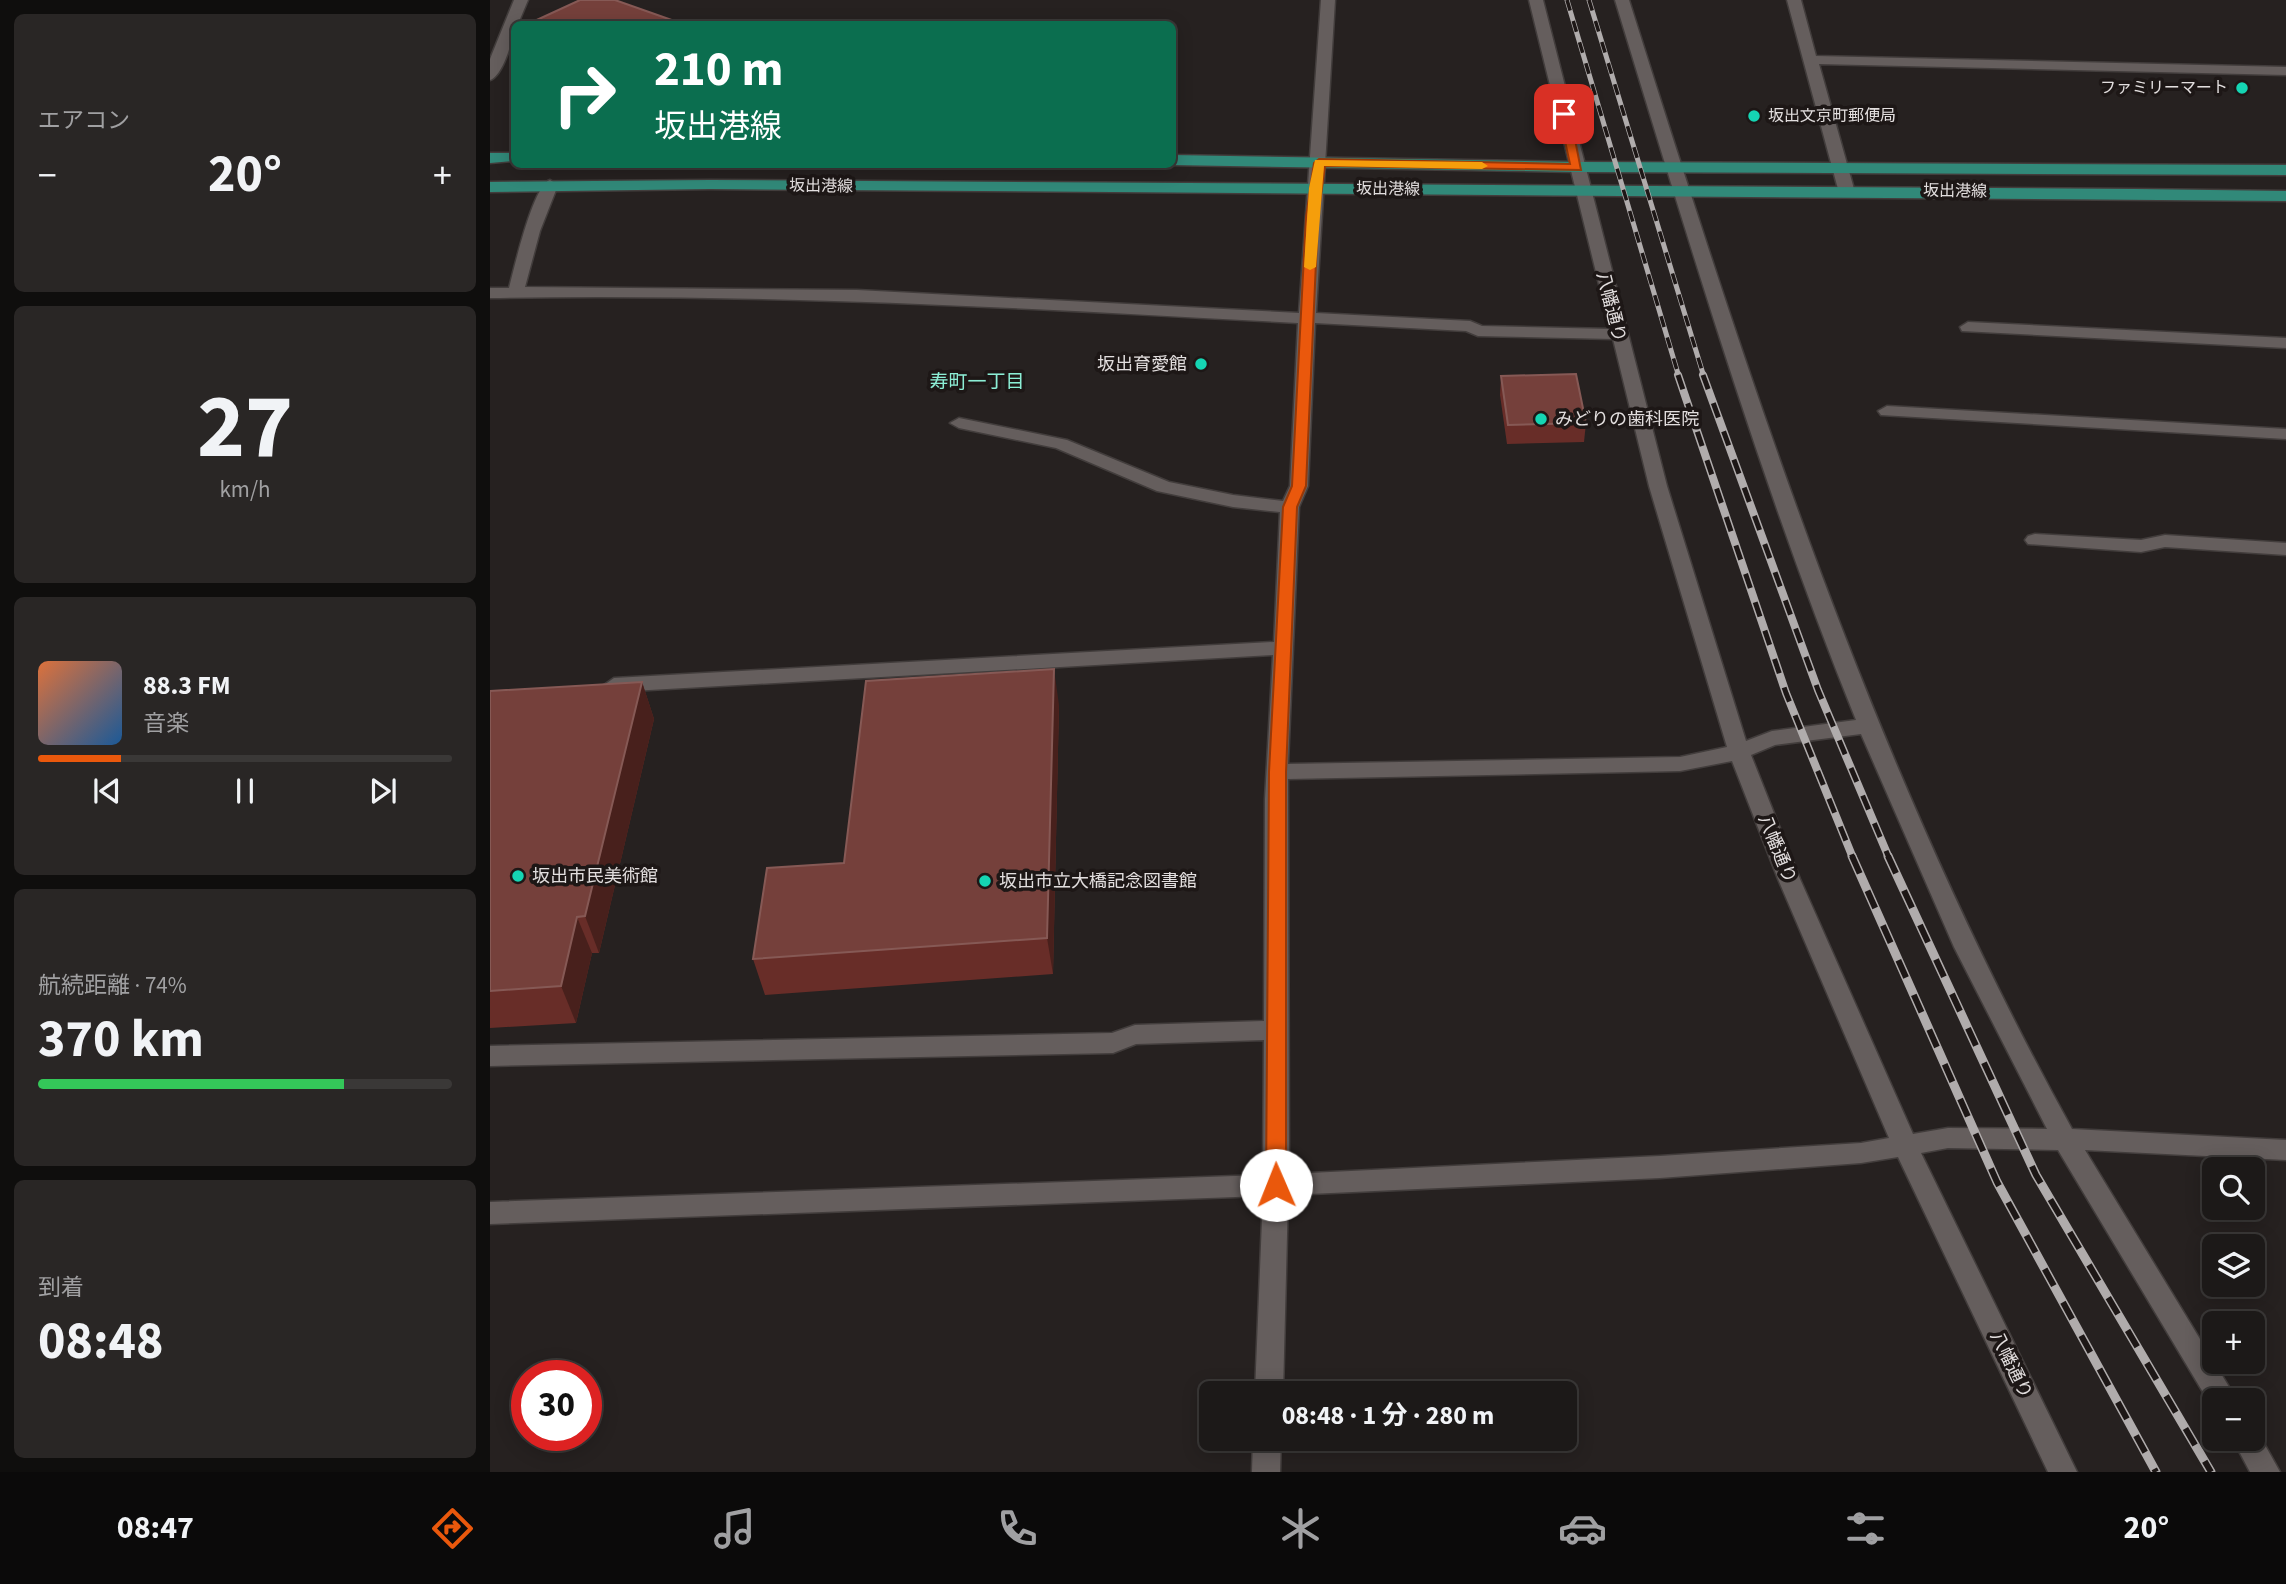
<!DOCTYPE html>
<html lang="ja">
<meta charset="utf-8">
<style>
body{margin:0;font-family:"Source Sans 3","Noto Sans JP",sans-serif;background:#292625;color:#f1f3f6;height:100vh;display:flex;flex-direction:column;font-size:26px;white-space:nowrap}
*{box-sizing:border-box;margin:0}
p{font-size:23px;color:#a0a0a2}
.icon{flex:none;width:38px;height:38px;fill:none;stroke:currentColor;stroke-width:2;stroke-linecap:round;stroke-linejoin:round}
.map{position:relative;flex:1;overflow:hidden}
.details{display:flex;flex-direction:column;gap:14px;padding:14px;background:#0f0e0d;width:490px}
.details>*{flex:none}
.top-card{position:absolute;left:21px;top:21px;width:665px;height:147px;border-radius:10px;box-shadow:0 4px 18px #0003,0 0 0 2px #3a3837;background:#0b6e4f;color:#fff;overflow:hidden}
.fabs{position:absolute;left:1712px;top:1157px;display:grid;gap:14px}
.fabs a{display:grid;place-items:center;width:63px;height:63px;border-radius:10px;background:#1c1918;box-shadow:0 4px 18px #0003,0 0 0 2px #3a3837;font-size:35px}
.speed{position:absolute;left:21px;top:1360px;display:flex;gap:14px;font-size:35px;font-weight:700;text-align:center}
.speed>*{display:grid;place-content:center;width:91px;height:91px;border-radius:50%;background:#1c1918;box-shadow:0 4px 18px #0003,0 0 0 2px #3a3837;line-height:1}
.speed .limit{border:10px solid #d22;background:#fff;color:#111}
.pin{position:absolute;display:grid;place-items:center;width:60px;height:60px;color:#fff;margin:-30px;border-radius:14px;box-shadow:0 4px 10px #0006}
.me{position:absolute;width:77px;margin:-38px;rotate:359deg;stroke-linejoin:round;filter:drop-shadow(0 0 5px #0008)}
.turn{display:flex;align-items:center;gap:24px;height:147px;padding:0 28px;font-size:32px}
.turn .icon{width:91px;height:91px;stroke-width:2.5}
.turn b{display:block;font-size:49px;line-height:60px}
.big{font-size:52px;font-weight:700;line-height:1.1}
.details .widget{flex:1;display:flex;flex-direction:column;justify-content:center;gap:10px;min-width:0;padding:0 24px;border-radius:10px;background:#292625}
.details .dial{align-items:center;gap:0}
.dial b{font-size:91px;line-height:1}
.song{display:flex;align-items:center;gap:21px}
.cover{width:84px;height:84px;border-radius:10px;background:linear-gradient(135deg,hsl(20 70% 55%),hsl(210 70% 35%))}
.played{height:7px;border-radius:4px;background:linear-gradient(90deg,#ea580c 20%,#3a3837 20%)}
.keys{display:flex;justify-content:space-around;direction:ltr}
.heat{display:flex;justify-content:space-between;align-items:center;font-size:38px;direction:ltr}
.charge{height:10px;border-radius:5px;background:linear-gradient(90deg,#34c759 74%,#3a3837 0)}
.trip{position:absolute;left:709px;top:1381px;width:378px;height:70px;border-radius:10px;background:#1c1918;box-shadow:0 4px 18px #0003,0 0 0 2px #3a3837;font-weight:700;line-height:70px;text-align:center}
.dock{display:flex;height:112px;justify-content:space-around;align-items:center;background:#0b0a0a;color:#a0a0a2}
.dock .icon{width:49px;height:49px}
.dock .active{color:#ea580c}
.dock b{font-size:32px;color:#f1f3f6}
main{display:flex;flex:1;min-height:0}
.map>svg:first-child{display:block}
</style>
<main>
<section class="details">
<div class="widget"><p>エアコン</p>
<div class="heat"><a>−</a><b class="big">20°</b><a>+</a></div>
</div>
<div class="widget dial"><b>27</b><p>km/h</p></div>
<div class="widget">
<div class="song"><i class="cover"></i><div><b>88.3 FM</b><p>音楽</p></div></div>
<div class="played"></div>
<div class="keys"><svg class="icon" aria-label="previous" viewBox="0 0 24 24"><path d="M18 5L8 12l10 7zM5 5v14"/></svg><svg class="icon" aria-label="pause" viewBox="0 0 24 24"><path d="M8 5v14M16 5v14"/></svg><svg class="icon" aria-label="next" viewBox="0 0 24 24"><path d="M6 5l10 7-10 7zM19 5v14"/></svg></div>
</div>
<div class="widget"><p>航続距離 · 74%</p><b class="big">370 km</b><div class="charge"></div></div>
<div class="widget"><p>到着</p><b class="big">08:48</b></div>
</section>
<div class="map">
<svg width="1796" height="1472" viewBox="0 0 1796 1472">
<rect width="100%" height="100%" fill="#262120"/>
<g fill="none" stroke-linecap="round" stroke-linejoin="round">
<g stroke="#423d3c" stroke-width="3">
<g id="minor">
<path d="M24,0H38L28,24H24C24,38 13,76 0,80V59Z"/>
<path d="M831,0H845L826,313L980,321L992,326L1120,329L1039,0H1053L1177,486L1256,741L1282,731L1366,720C1271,485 1199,242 1125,0H1139C1262,390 1383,770 1582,1129L1796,1140V1160L1595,1150L1747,1400H1724L1723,1409L1568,1150L1458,1148L1431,1153L1587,1472H1558L1408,1157L1371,1163L1170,1178L798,1195L793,1393H765L773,1196L0,1224V1202L773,1175L774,1040L646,1044L623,1053L0,1066V1046L622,1033L645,1025L774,1021L775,799L783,655L124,692L114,685L124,678L784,642L790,512L743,507L667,491L566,448L469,428L460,423L469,418L577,440L679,482L743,495L793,501L800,486L808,323C539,308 270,293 0,298V288H19C24,269 43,185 60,180L68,185L50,231L35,287L367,290L809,313ZM825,323L976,331L988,336L1123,339L1159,486L1237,747L1190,757L798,764L809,507L818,486ZM1371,734L1464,947L1557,1129L1458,1128L1423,1134L1310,879L1261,755L1285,745ZM1242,761L1288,879L1399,1138L1371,1143L1170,1156L799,1174L798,779L1190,771Z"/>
<path d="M1297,0H1311L1326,56L1796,67V75L1329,64L1364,189L1356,194L1348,189Z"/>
<path d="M1478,322L1796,338V348L1472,331L1470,327Z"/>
<path d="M1397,406L1796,429V439L1391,415L1388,411Z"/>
<path d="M1545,534L1651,540L1675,535L1796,543V555L1675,547L1651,552L1538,544L1535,540L1538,536Z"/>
<path d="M1762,1427L1766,1429L1790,1472H1760L1742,1438H1762Z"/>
<path d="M763,1438H791L790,1472H762Z"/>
</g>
</g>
<g stroke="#423d3c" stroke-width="3">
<g id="major">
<path d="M0,153H24V161L0,163Z"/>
<path d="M682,155L1087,162L1796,165V175L1087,172L682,165Z"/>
<path d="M220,180L1645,189L1796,191V201L220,189L0,192V182Z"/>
</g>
</g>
<use href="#minor" fill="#655e5d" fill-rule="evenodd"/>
<use href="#major" fill="#318979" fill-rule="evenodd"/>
<g stroke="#b0acac" stroke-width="5">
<g id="rail-far2">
<path d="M1077,0L1189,377"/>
<path d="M1099,0L1214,377"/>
</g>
</g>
<g stroke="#b0acac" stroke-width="8">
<g id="rail-far1">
<path d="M1188,375L1296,693L1363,858"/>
<path d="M1213,375L1328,690L1399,858"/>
</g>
</g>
<g stroke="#b0acac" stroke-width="9">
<g id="rail">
<path d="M1362,856L1507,1182L1666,1472"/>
<path d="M1398,856L1546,1175L1721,1472"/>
</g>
</g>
<use href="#rail-far2" stroke="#1d1716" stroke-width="3.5" stroke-dasharray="11" stroke-linecap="butt"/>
<use href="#rail-far1" stroke="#1d1716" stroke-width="5" stroke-dasharray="15" stroke-linecap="butt"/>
<use href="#rail" stroke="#1d1716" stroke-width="6" stroke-dasharray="19" stroke-linecap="butt"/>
</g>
<g fill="#682d28">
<path d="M1011,376L1096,423L1094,442L1017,444L1010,395Z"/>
<path d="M152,682L164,719L109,953H102L86,1023L0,1028V691Z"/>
<path d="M569,705L563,974L275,995L263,959L354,863Z"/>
</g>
<g fill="#48201c">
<path d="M564,669L569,705L563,974L557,938Z"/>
<path d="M152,682L164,719L109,953L95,916Z"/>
<path d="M87,917L102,953L86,1023L71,986Z"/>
</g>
<g fill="#75403b" stroke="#865955" stroke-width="2">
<path d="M90,0H125L193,24H38Z"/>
<path d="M1086,374L1096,423L1018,425L1011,376Z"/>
<path d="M564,669L557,938L263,959L277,868L354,863L376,681Z"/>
<path d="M152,682L95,916L87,917L71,986L0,991V691Z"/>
</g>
<path fill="#ea580c" stroke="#983908" stroke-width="2" d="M1074,110L1080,114L1091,170L835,166L828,217L816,486L807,507L796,772V1185L793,1191H779L776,1185L779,772L793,507L802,486L816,217L824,163L829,159L1080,164L1069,114Z"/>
<path fill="#f59e0b" d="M825,160L992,162L998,166L992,169L834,166L826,267L820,270L814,267L819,188Z"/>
<g fill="#15d5b3" stroke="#1d1716" stroke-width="2.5">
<circle cx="1752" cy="88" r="7"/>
<circle cx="1264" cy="116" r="7"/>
<circle cx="711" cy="364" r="7"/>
<circle cx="1051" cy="419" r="7"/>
<circle cx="28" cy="876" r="7"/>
<circle cx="495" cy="881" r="7"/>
</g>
<g text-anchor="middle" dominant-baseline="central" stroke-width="7" stroke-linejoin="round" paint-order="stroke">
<g font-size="16" fill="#e2dede" stroke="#1d1716" text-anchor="end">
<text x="1738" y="88">ファミリーマート</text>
<text x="1278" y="116" text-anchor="start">坂出文京町郵便局</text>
</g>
<g font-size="16" fill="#e2dede" stroke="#1d1716">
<text transform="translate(331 186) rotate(1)">坂出港線</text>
<text transform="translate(898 189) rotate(1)">坂出港線</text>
<text transform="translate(1465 191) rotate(1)">坂出港線</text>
</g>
<g font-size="18" fill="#e2dede" stroke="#1d1716">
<text transform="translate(1121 307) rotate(76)">八幡通り</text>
<text transform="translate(1287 849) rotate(68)">八幡通り</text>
<text transform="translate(1521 1365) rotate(64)">八幡通り</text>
</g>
<g font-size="18" fill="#e2dede" stroke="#1d1716" text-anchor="start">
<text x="697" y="364" text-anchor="end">坂出育愛館</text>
<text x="1065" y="419">みどりの歯科医院</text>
<text x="42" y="876">坂出市民美術館</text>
<text x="509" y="881">坂出市立大橋記念図書館</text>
</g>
<g font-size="19" fill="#8ceed5" stroke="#1d1716">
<text x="487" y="382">寿町一丁目</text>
</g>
</g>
</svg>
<div class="fabs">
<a><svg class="icon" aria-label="search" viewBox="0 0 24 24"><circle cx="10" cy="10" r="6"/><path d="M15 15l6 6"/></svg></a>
<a><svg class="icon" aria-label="layers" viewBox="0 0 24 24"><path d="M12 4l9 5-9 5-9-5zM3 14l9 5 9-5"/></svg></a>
<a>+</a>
<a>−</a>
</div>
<div class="speed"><div class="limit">30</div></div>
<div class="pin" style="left:1074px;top:114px;background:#d93025"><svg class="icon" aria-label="arrive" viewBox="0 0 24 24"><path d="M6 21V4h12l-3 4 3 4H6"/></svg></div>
<svg class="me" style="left:786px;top:1185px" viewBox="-20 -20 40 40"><circle r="19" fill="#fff"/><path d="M0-13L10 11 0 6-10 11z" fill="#ea580c"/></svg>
<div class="trip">08:48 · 1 分 · 280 m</div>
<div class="top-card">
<div class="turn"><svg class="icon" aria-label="right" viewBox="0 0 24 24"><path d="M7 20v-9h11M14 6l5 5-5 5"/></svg><div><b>210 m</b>坂出港線</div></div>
</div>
</div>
</main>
<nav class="dock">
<b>08:47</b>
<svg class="icon active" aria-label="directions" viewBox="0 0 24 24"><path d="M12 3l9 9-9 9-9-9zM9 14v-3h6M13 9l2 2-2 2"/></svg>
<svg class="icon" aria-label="music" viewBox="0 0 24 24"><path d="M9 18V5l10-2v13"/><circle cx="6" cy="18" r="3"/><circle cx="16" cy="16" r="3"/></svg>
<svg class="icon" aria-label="phone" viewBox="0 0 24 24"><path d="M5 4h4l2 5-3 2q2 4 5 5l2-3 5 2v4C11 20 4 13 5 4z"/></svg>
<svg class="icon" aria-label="climate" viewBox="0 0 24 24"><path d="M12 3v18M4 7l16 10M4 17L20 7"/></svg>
<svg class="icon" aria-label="car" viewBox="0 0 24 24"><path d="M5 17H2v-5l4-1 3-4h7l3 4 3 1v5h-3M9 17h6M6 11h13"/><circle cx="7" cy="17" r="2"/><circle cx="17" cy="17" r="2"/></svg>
<svg class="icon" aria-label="filters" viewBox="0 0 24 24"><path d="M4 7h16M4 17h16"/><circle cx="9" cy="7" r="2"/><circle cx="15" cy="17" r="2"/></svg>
<b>20°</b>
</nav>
